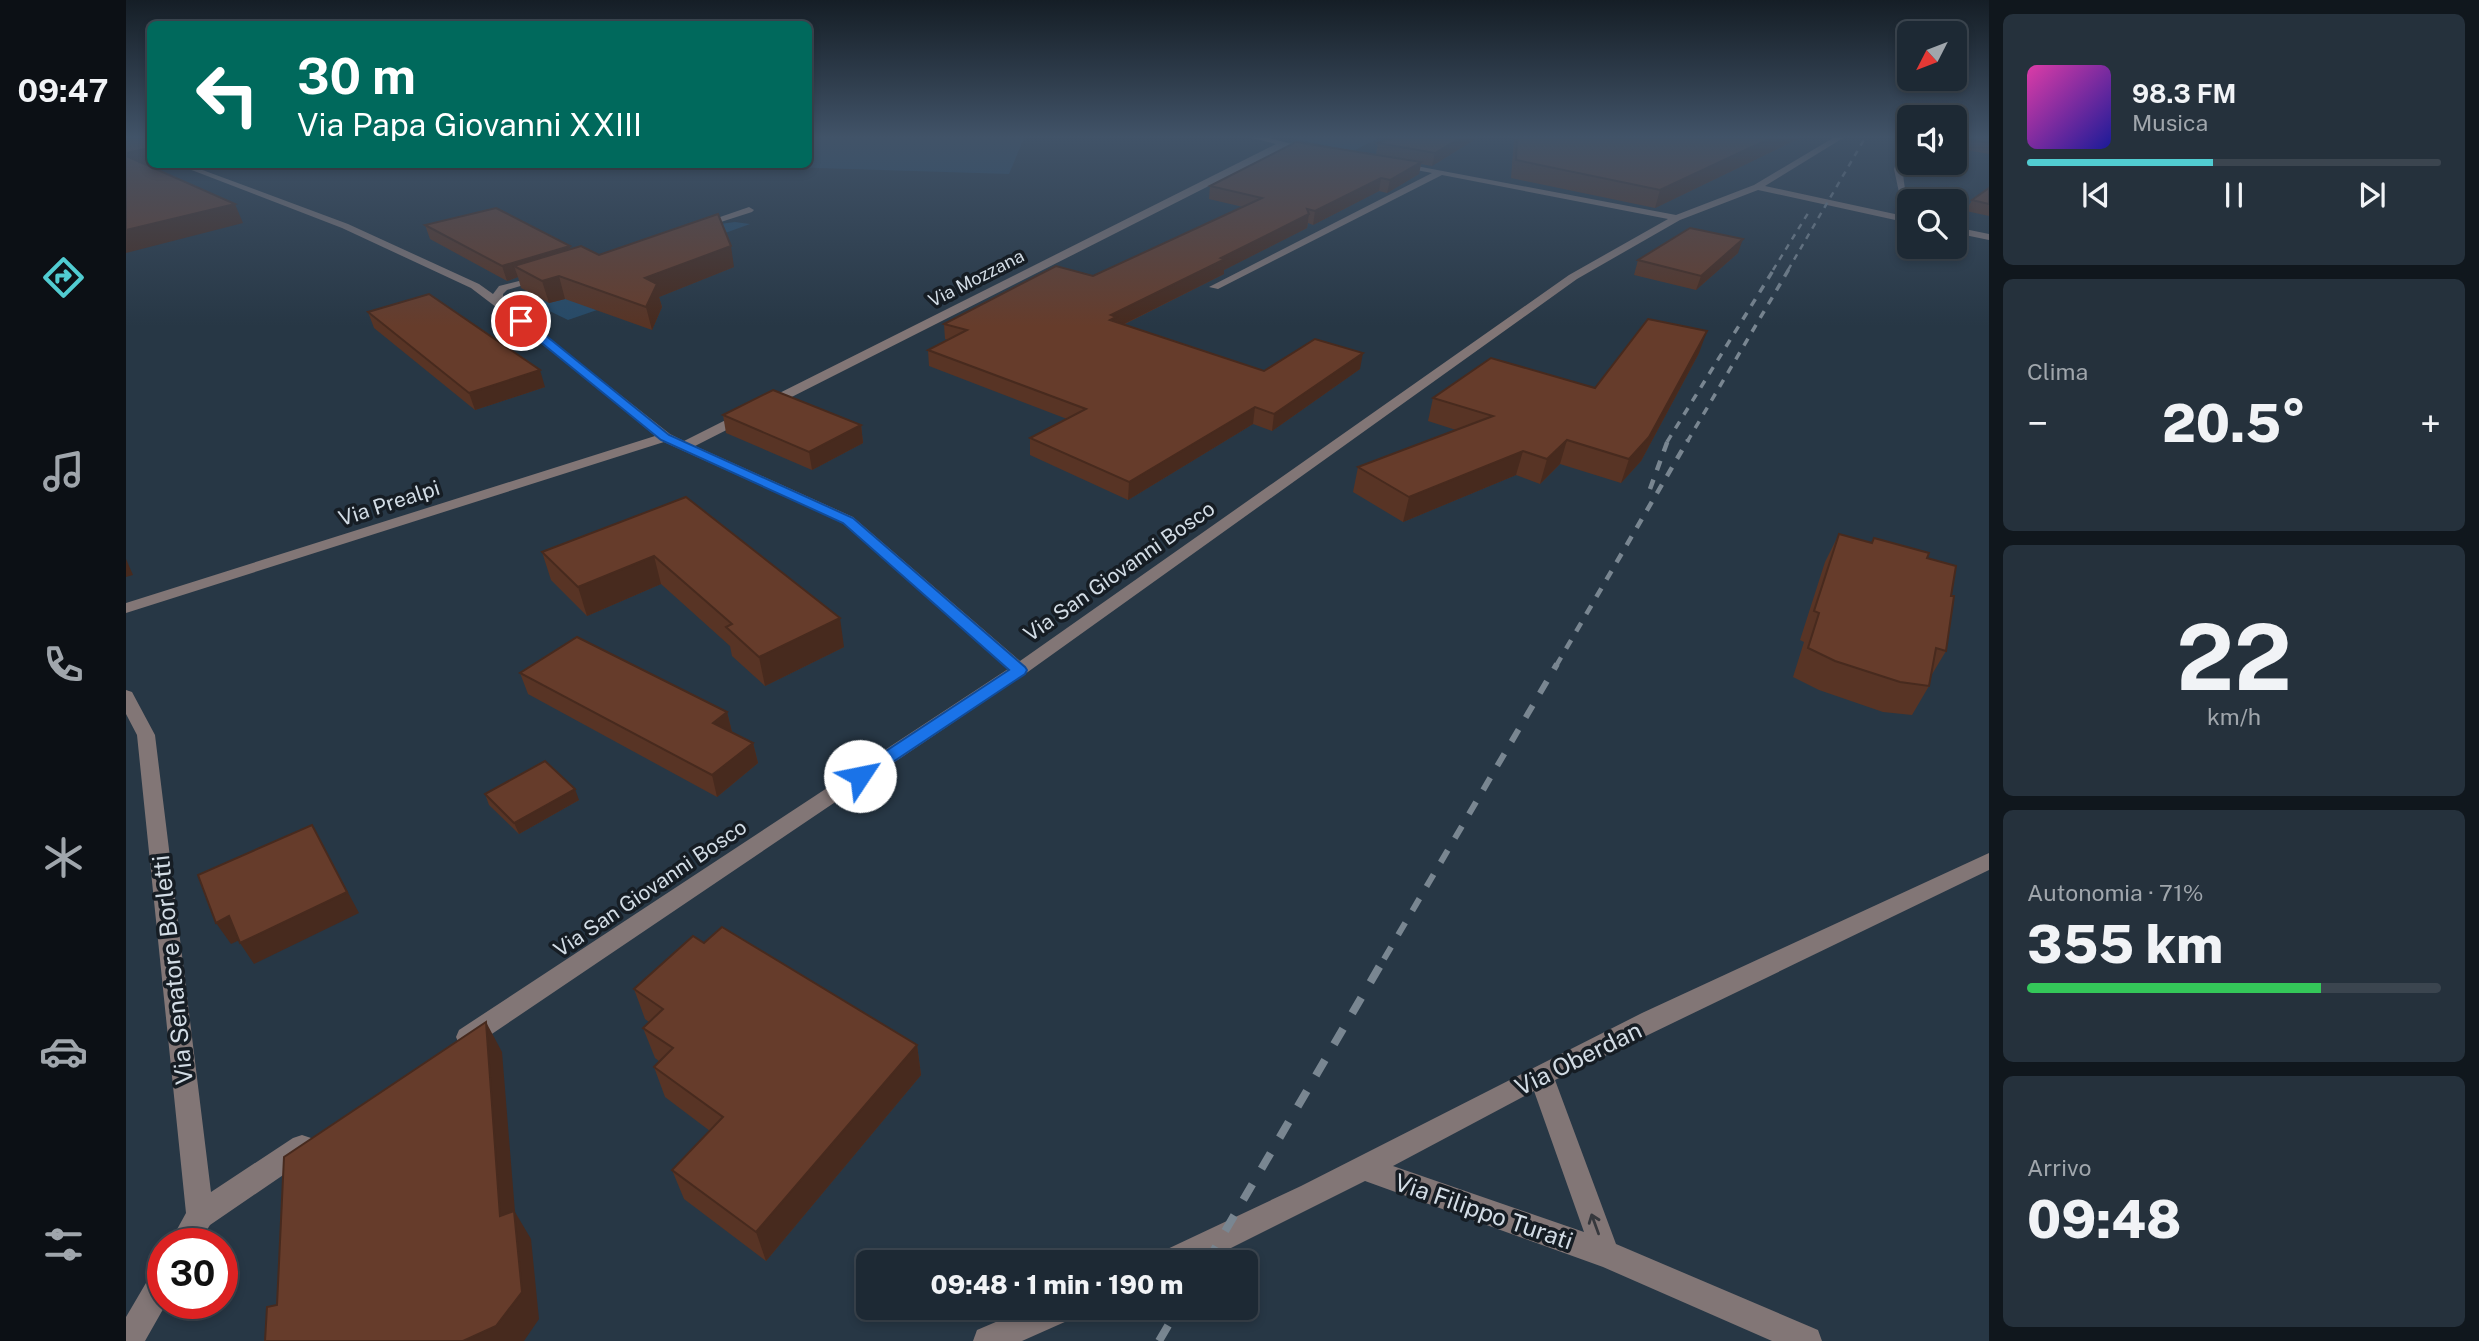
<!DOCTYPE html>
<html lang="it">
<meta charset="utf-8">
<style>
body{margin:0;font-family:"Public Sans",sans-serif;background:#25313c;color:#f1f3f6;height:100vh;display:flex;flex-direction:column;font-size:26px;white-space:nowrap}
*{box-sizing:border-box;margin:0}
p{font-size:23px;color:#a0a6ac}
.icon{flex:none;width:38px;height:38px;fill:none;stroke:currentColor;stroke-width:2;stroke-linecap:round;stroke-linejoin:round}
.map{position:relative;flex:1;overflow:hidden}
.panel{display:flex;flex-direction:column;gap:14px;padding:14px;background:#10171d;width:490px}
.panel>*{flex:none}
.hud{position:absolute;left:21px;top:21px;width:665px;height:147px;border-radius:10px;box-shadow:0 4px 10px #0003,0 0 0 2px #3b454f;background:#00695c;color:#fff;overflow:hidden}
.needle{width:46px;rotate:228deg}
.tools{position:absolute;left:1771px;top:21px;display:grid;gap:14px}
.tools a{display:grid;place-items:center;width:70px;height:70px;border-radius:10px;background:#1d2934;box-shadow:0 4px 10px #0003,0 0 0 2px #3b454f;font-size:35px}
.speed{position:absolute;left:21px;top:1228px;display:flex;gap:14px;font-size:35px;font-weight:700;text-align:center}
.speed>*{display:grid;place-content:center;width:91px;height:91px;border-radius:50%;background:#1d2934;box-shadow:0 4px 10px #0003,0 0 0 2px #3b454f;line-height:1}
.speed .limit{border:10px solid #d22;background:#fff;color:#111}
.pin{position:absolute;display:grid;place-items:center;width:60px;height:60px;color:#fff;margin:-30px;border:4px solid #fff;border-radius:50%;box-shadow:0 2px 7px #0007}
.me{position:absolute;width:77px;margin:-38px;rotate:56deg;stroke-linejoin:round;filter:drop-shadow(0 0 5px #0008)}
.turn{display:flex;align-items:center;gap:24px;height:147px;padding:0 35px;font-size:32px}
.turn .icon{width:91px;height:91px;stroke-width:2.5}
.turn b{display:block;font-size:49px;line-height:60px}
.big{font-size:52px;font-weight:800;line-height:1.1}
.panel .card{flex:1;display:flex;flex-direction:column;justify-content:center;gap:10px;min-width:0;padding:0 24px;border-radius:10px;background:#25313c}
.panel .dial{align-items:center;gap:0}
.dial b{font-size:91px;line-height:1}
.song{display:flex;align-items:center;gap:21px}
.cover{width:84px;height:84px;border-radius:10px;background:linear-gradient(135deg,hsl(320 70% 55%),hsl(240 70% 35%))}
.played{height:7px;border-radius:4px;background:linear-gradient(90deg,#51ccd1 45%,#3b454f 45%)}
.keys{display:flex;justify-content:space-around;direction:ltr}
.heat{display:flex;justify-content:space-between;align-items:center;font-size:38px;direction:ltr}
.charge{height:10px;border-radius:5px;background:linear-gradient(90deg,#34c759 71%,#3b454f 0)}
.trip{position:absolute;left:730px;top:1250px;width:402px;height:70px;border-radius:10px;background:#1d2934;box-shadow:0 4px 10px #0003,0 0 0 2px #3b454f;font-weight:800;line-height:70px;text-align:center}
main{display:flex;flex:1;min-height:0}
.tabs{display:flex;flex-direction:column;width:126px;justify-content:space-around;align-items:center;background:#0c1015;color:#a0a6ac}
.tabs .icon{width:49px;height:49px}
.tabs .active{color:#51ccd1}
.tabs b{font-size:32px;color:#f1f3f6}
.map>svg:first-child{display:block}
</style>
<main>
<nav class="tabs">
<b>09:47</b>
<svg class="icon active" aria-label="directions" viewBox="0 0 24 24"><path d="M12 3l9 9-9 9-9-9zM9 14v-3h6M13 9l2 2-2 2"/></svg>
<svg class="icon" aria-label="music" viewBox="0 0 24 24"><path d="M9 18V5l10-2v13"/><circle cx="6" cy="18" r="3"/><circle cx="16" cy="16" r="3"/></svg>
<svg class="icon" aria-label="phone" viewBox="0 0 24 24"><path d="M5 4h4l2 5-3 2q2 4 5 5l2-3 5 2v4C11 20 4 13 5 4z"/></svg>
<svg class="icon" aria-label="climate" viewBox="0 0 24 24"><path d="M12 3v18M4 7l16 10M4 17L20 7"/></svg>
<svg class="icon" aria-label="car" viewBox="0 0 24 24"><path d="M5 17H2v-5l4-1 3-4h7l3 4 3 1v5h-3M9 17h6M6 11h13"/><circle cx="7" cy="17" r="2"/><circle cx="17" cy="17" r="2"/></svg>
<svg class="icon" aria-label="filters" viewBox="0 0 24 24"><path d="M4 7h16M4 17h16"/><circle cx="9" cy="7" r="2"/><circle cx="15" cy="17" r="2"/></svg>
</nav>
<div class="map">
<svg width="1863" height="1341" viewBox="0 0 1863 1341">
<rect width="100%" height="100%" fill="#273745"/>
<g fill="#274a67">
<path d="M683,138H898L883,174L596,165L682,164Z"/>
<path d="M1165,138H1253L1227,151Z"/>
<path d="M609,222L624,224L431,294L471,310L442,320L403,301L407,291L594,224Z"/>
</g>
<g fill="none" stroke-linecap="round" stroke-linejoin="round">
<g fill="#827676" fill-rule="evenodd">
<path d="M1126,138H1143L1166,144L569,446L727,517L894,661L1443,275L1542,219L1316,175L1092,289L1083,287L1306,173L1269,166V162L1550,215L1628,185L1707,138H1717L1639,186L1778,216L1768,169L1779,139L1783,138C1783,150 1776,161 1777,172C1778,190 1783,202 1783,223L1632,190L1554,220L1451,279L899,674L351,1044L342,1048L333,1044L330,1037L333,1030L882,669L717,523L538,442L0,613V603L529,436L434,356L345,288L216,228L63,169V165L222,224L353,284L367,294L373,286L421,274V278L381,290L377,294L378,303L544,434L558,441L1150,144Z"/>
<path d="M623,207L628,210L626,212L573,229L568,226Z"/>
<path d="M1829,227L1863,234V240L1829,233Z"/>
<path d="M0,690L6,692L29,735L85,1192L167,1138L176,1135L185,1138L189,1147L185,1156L84,1225L72,1244H43L60,1213L11,735L0,714Z"/>
<path d="M1863,853V870L1429,1080L1490,1244L1692,1330L1696,1341H1646L1477,1267L1239,1181L1077,1262H1031L1035,1252L1175,1186L1516,1013ZM1408,1091L1458,1232L1267,1166Z"/>
<path d="M37,1267V1304H40L19,1341H0V1317L27,1271Z"/>
<path d="M905,1307H954L950,1317L896,1341H847L851,1330Z"/>
</g>
<g stroke="#798691" stroke-width="2.5" stroke-dasharray="6 6" stroke-linecap="butt">
<path d="M1647,270L1684,210"/>
<path d="M1662,270L1739,138"/>
</g>
<g stroke="#798691" stroke-width="3.5" stroke-dasharray="8 8" stroke-linecap="butt">
<path d="M1541,442L1648,269"/>
<path d="M1561,442L1663,269"/>
</g>
<g stroke="#798691" stroke-width="4.5" stroke-dasharray="10 10" stroke-linecap="butt">
<path d="M1524,489L1542,440"/>
<path d="M1430,666L1562,440"/>
</g>
<path stroke="#798691" stroke-width="6" stroke-dasharray="14 14" stroke-linecap="butt" d="M1258,959L1431,664"/>
<g stroke="#798691" stroke-width="8" stroke-dasharray="18 18" stroke-linecap="butt">
<path d="M1081,1262L1259,957"/>
<path d="M1033,1341L1053,1307"/>
</g>
</g>
<g fill="#583425">
<path d="M1266,138H1351L1306,166L1295,164L1293,174L1261,193L1253,191L1187,225L1182,223L1181,228L1098,270V274L997,325L1138,371L1234,369L1146,431L1127,424L1002,500L904,455V438L941,419L803,366L802,350L822,340L819,339L818,324L967,276L1117,207L1083,199L1084,186L1250,155L1252,143Z"/>
<path d="M1388,138H1674L1529,208L1385,178Z"/>
<path d="M1829,138H1863V154L1829,148Z"/>
<path d="M1863,188V216L1840,211L1846,200Z"/>
<path d="M299,225L473,255L608,267L533,297L536,307L526,330L439,299L423,303L395,288L392,277L381,281L304,239Z"/>
<path d="M1612,253L1570,290L1508,275L1512,260Z"/>
<path d="M242,312L419,387L349,410L248,328Z"/>
<path d="M1573,353L1515,461L1495,483L1434,464L1414,484L1390,475L1277,522L1227,492L1232,467L1330,430L1302,421L1307,398L1469,388Z"/>
<path d="M597,415L735,425L737,443L686,470L600,433Z"/>
<path d="M560,497L718,647L639,686L606,656L604,646L535,584L461,616L425,580L416,552Z"/>
<path d="M1713,534L1745,543L1748,538L1801,558L1825,596L1820,651L1805,676L1803,686L1786,715L1757,712L1693,690L1667,677L1678,642L1674,640L1699,562Z"/>
<path d="M394,673L601,712L606,732L627,743L632,763L591,797L402,694Z"/>
<path d="M359,794L453,800L393,834L363,805Z"/>
<path d="M578,943L791,1045L795,1075L640,1261L558,1199L546,1170L584,1131L539,1097L528,1067L533,1061L529,1058L517,1028L523,1022L519,1019L508,989Z"/>
</g>
<g fill="#472a1e">
<path d="M1334,138H1351L1306,166L1309,153Z"/>
<path d="M1645,138H1674L1529,208L1534,190Z"/>
<path d="M24,148V164H38L4,172L0,164V153Z"/>
<path d="M1295,162L1293,174L1261,193L1264,180Z"/>
<path d="M1255,178L1253,191L1187,225L1189,211Z"/>
<path d="M109,204L117,223L0,253V230Z"/>
<path d="M1183,214L1181,228L1098,270V274L990,328L985,320V315Z"/>
<path d="M1617,239L1612,253L1570,290L1575,276Z"/>
<path d="M444,246L447,260L388,266L392,277L381,281L376,266Z"/>
<path d="M605,246L608,267L533,297L536,307L526,330L520,307L519,278Z"/>
<path d="M433,276L439,299L423,303L416,281Z"/>
<path d="M1581,331L1573,353L1515,461L1495,483L1503,459Z"/>
<path d="M1237,353L1234,369L1146,431L1148,414Z"/>
<path d="M414,370L419,387L349,410L343,393Z"/>
<path d="M1129,407L1127,424L1002,500L1003,482Z"/>
<path d="M735,425L737,443L686,470L683,452Z"/>
<path d="M1441,440L1434,464L1414,484L1421,459Z"/>
<path d="M1397,451L1390,475L1277,522L1283,497Z"/>
<path d="M528,556L535,584L461,616L452,587Z"/>
<path d="M0,559L7,575L0,577Z"/>
<path d="M714,618L718,647L639,686L633,657Z"/>
<path d="M601,712L606,732L587,723Z"/>
<path d="M627,743L632,763L591,797L586,775Z"/>
<path d="M449,789L453,800L393,834L388,823Z"/>
<path d="M186,825L233,913L128,964L114,943Z"/>
<path d="M103,916L118,938L105,944L90,923Z"/>
<path d="M360,1022L376,1052L389,1212L405,1239L413,1319L398,1341H337L374,1216Z"/>
<path d="M791,1045L795,1075L640,1261L630,1232Z"/>
</g>
<g fill="#663c2b" stroke="#472a1e" stroke-width="2">
<path d="M0,138H24V148L0,153Z"/>
<path d="M1266,138H1334L1309,153L1252,143Z"/>
<path d="M1391,138H1645L1534,190L1390,160Z"/>
<path d="M1837,138H1863V143Z"/>
<path d="M1170,142L1295,162L1264,180L1255,178L1189,211L1181,209L1183,214L1095,258L1099,259L985,315L990,317L984,320L1138,371L1189,339L1237,353L1148,414L1129,407L1003,482L904,438L960,409L802,350L841,330L818,324L930,266L967,276L1136,198L1084,186Z"/>
<path d="M0,156L109,204L0,230Z"/>
<path d="M1863,188V204L1846,200Z"/>
<path d="M370,208L444,246L376,266L299,225Z"/>
<path d="M592,214L605,246L519,278L531,284L520,307L433,276L416,281L388,266L455,246L473,255Z"/>
<path d="M1564,228L1617,239L1575,276L1512,260Z"/>
<path d="M303,294L414,370L343,393L242,312Z"/>
<path d="M1522,319L1581,331L1523,437L1503,459L1441,440L1421,459L1397,451L1283,497L1232,467L1367,416L1307,398L1365,358L1469,388Z"/>
<path d="M647,390L735,425L683,452L597,415Z"/>
<path d="M560,497L714,618L633,657L600,627L606,624L528,556L452,587L416,552Z"/>
<path d="M1713,534L1746,543L1748,538L1803,553L1801,558L1830,566L1825,596H1828L1820,651L1810,648L1803,686L1774,682L1709,661L1682,648L1693,613L1688,611Z"/>
<path d="M451,637L601,712L587,723L627,743L586,775L394,673Z"/>
<path d="M419,761L449,789L388,823L359,794Z"/>
<path d="M186,825L221,892L114,943L103,916L90,923L72,875Z"/>
<path d="M596,927L791,1045L630,1232L546,1170L597,1117L528,1067L547,1048L517,1028L537,1009L508,989L567,936L578,943Z"/>
<path d="M360,1022L374,1216L388,1211L396,1292L370,1326L337,1341H139L141,1307L151,1305L158,1157Z"/>
</g>
<defs><path id="oneway-shaft" d="M-6 0H5M1.5-3L5.5 0L1.5 3" fill="none" stroke-width="1.6" stroke-linecap="round" stroke-linejoin="round" transform="scale(1.75)"/></defs>
<use stroke="#36383d" href="#oneway-shaft" transform="translate(1469 1224) rotate(-110)"/>
<linearGradient id="sky" x2="0" y2="1"><stop stop-color="#151e26"/><stop offset="0.42" stop-color="#415368"/><stop offset="1" stop-color="#415368" stop-opacity="0"/></linearGradient>
<rect width="1863" height="326" fill="url(#sky)"/>
<path fill="#1a73e8" stroke="#114b97" stroke-width="2" d="M391,318H398L543,435L727,518L899,667L901,670L899,674L740,780H728L725,776L728,772L883,670L717,523L535,440L391,323Z"/>
<g text-anchor="middle" dominant-baseline="central" stroke-width="7" stroke-linejoin="round" paint-order="stroke">
<g font-size="18" fill="#d2dce5" stroke="#161d24">
<text transform="translate(850 278) rotate(-27)">Via Mozzana</text>
</g>
<g font-size="21" fill="#d2dce5" stroke="#161d24">
<text transform="translate(263 503) rotate(-18)">Via Prealpi</text>
<text transform="translate(993 571) rotate(-35)">Via San Giovanni Bosco</text>
<text transform="translate(524 888) rotate(-34)">Via San Giovanni Bosco</text>
</g>
<g font-size="24" fill="#d2dce5" stroke="#161d24">
<text transform="translate(46 970) rotate(-96)">Via Senatore Borletti</text>
<text transform="translate(1452 1058) rotate(-26)">Via Oberdan</text>
<text transform="translate(1358 1211) rotate(19)">Via Filippo Turati</text>
</g>
</g>
</svg>
<div class="tools">
<a><svg class="needle" viewBox="-14 -14 28 28"><path d="M0-13l5 13h-10z" fill="#e53935"/><path d="M0 13l5-13h-10z" fill="#a0a6ac"/></svg></a>
<a><svg class="icon" aria-label="sound" viewBox="0 0 24 24"><path d="M4 9h4l5-4v14l-5-4H4zM17 9q2 3 0 6"/></svg></a>
<a><svg class="icon" aria-label="search" viewBox="0 0 24 24"><circle cx="10" cy="10" r="6"/><path d="M15 15l6 6"/></svg></a>
</div>
<div class="speed"><div class="limit">30</div></div>
<div class="pin" style="left:395px;top:321px;background:#d93025"><svg class="icon" aria-label="arrive" viewBox="0 0 24 24"><path d="M6 21V4h12l-3 4 3 4H6"/></svg></div>
<svg class="me" style="left:734px;top:776px" viewBox="-20 -20 40 40"><circle r="19" fill="#fff"/><path d="M0-13L10 11 0 6-10 11z" fill="#1a73e8"/></svg>
<div class="trip">09:48 · 1 min · 190 m</div>
<div class="hud">
<div class="turn"><svg class="icon" aria-label="left" viewBox="0 0 24 24"><path d="M17 20v-9H6M10 6l-5 5 5 5"/></svg><div><b>30 m</b>Via Papa Giovanni XXIII</div></div>
</div>
</div>
<section class="panel">
<div class="card">
<div class="song"><i class="cover"></i><div><b>98.3 FM</b><p>Musica</p></div></div>
<div class="played"></div>
<div class="keys"><svg class="icon" aria-label="previous" viewBox="0 0 24 24"><path d="M18 5L8 12l10 7zM5 5v14"/></svg><svg class="icon" aria-label="pause" viewBox="0 0 24 24"><path d="M8 5v14M16 5v14"/></svg><svg class="icon" aria-label="next" viewBox="0 0 24 24"><path d="M6 5l10 7-10 7zM19 5v14"/></svg></div>
</div>
<div class="card"><p>Clima</p>
<div class="heat"><a>−</a><b class="big">20.5°</b><a>+</a></div>
</div>
<div class="card dial"><b>22</b><p>km/h</p></div>
<div class="card"><p>Autonomia · 71%</p><b class="big">355 km</b><div class="charge"></div></div>
<div class="card"><p>Arrivo</p><b class="big">09:48</b></div>
</section>
</main>
